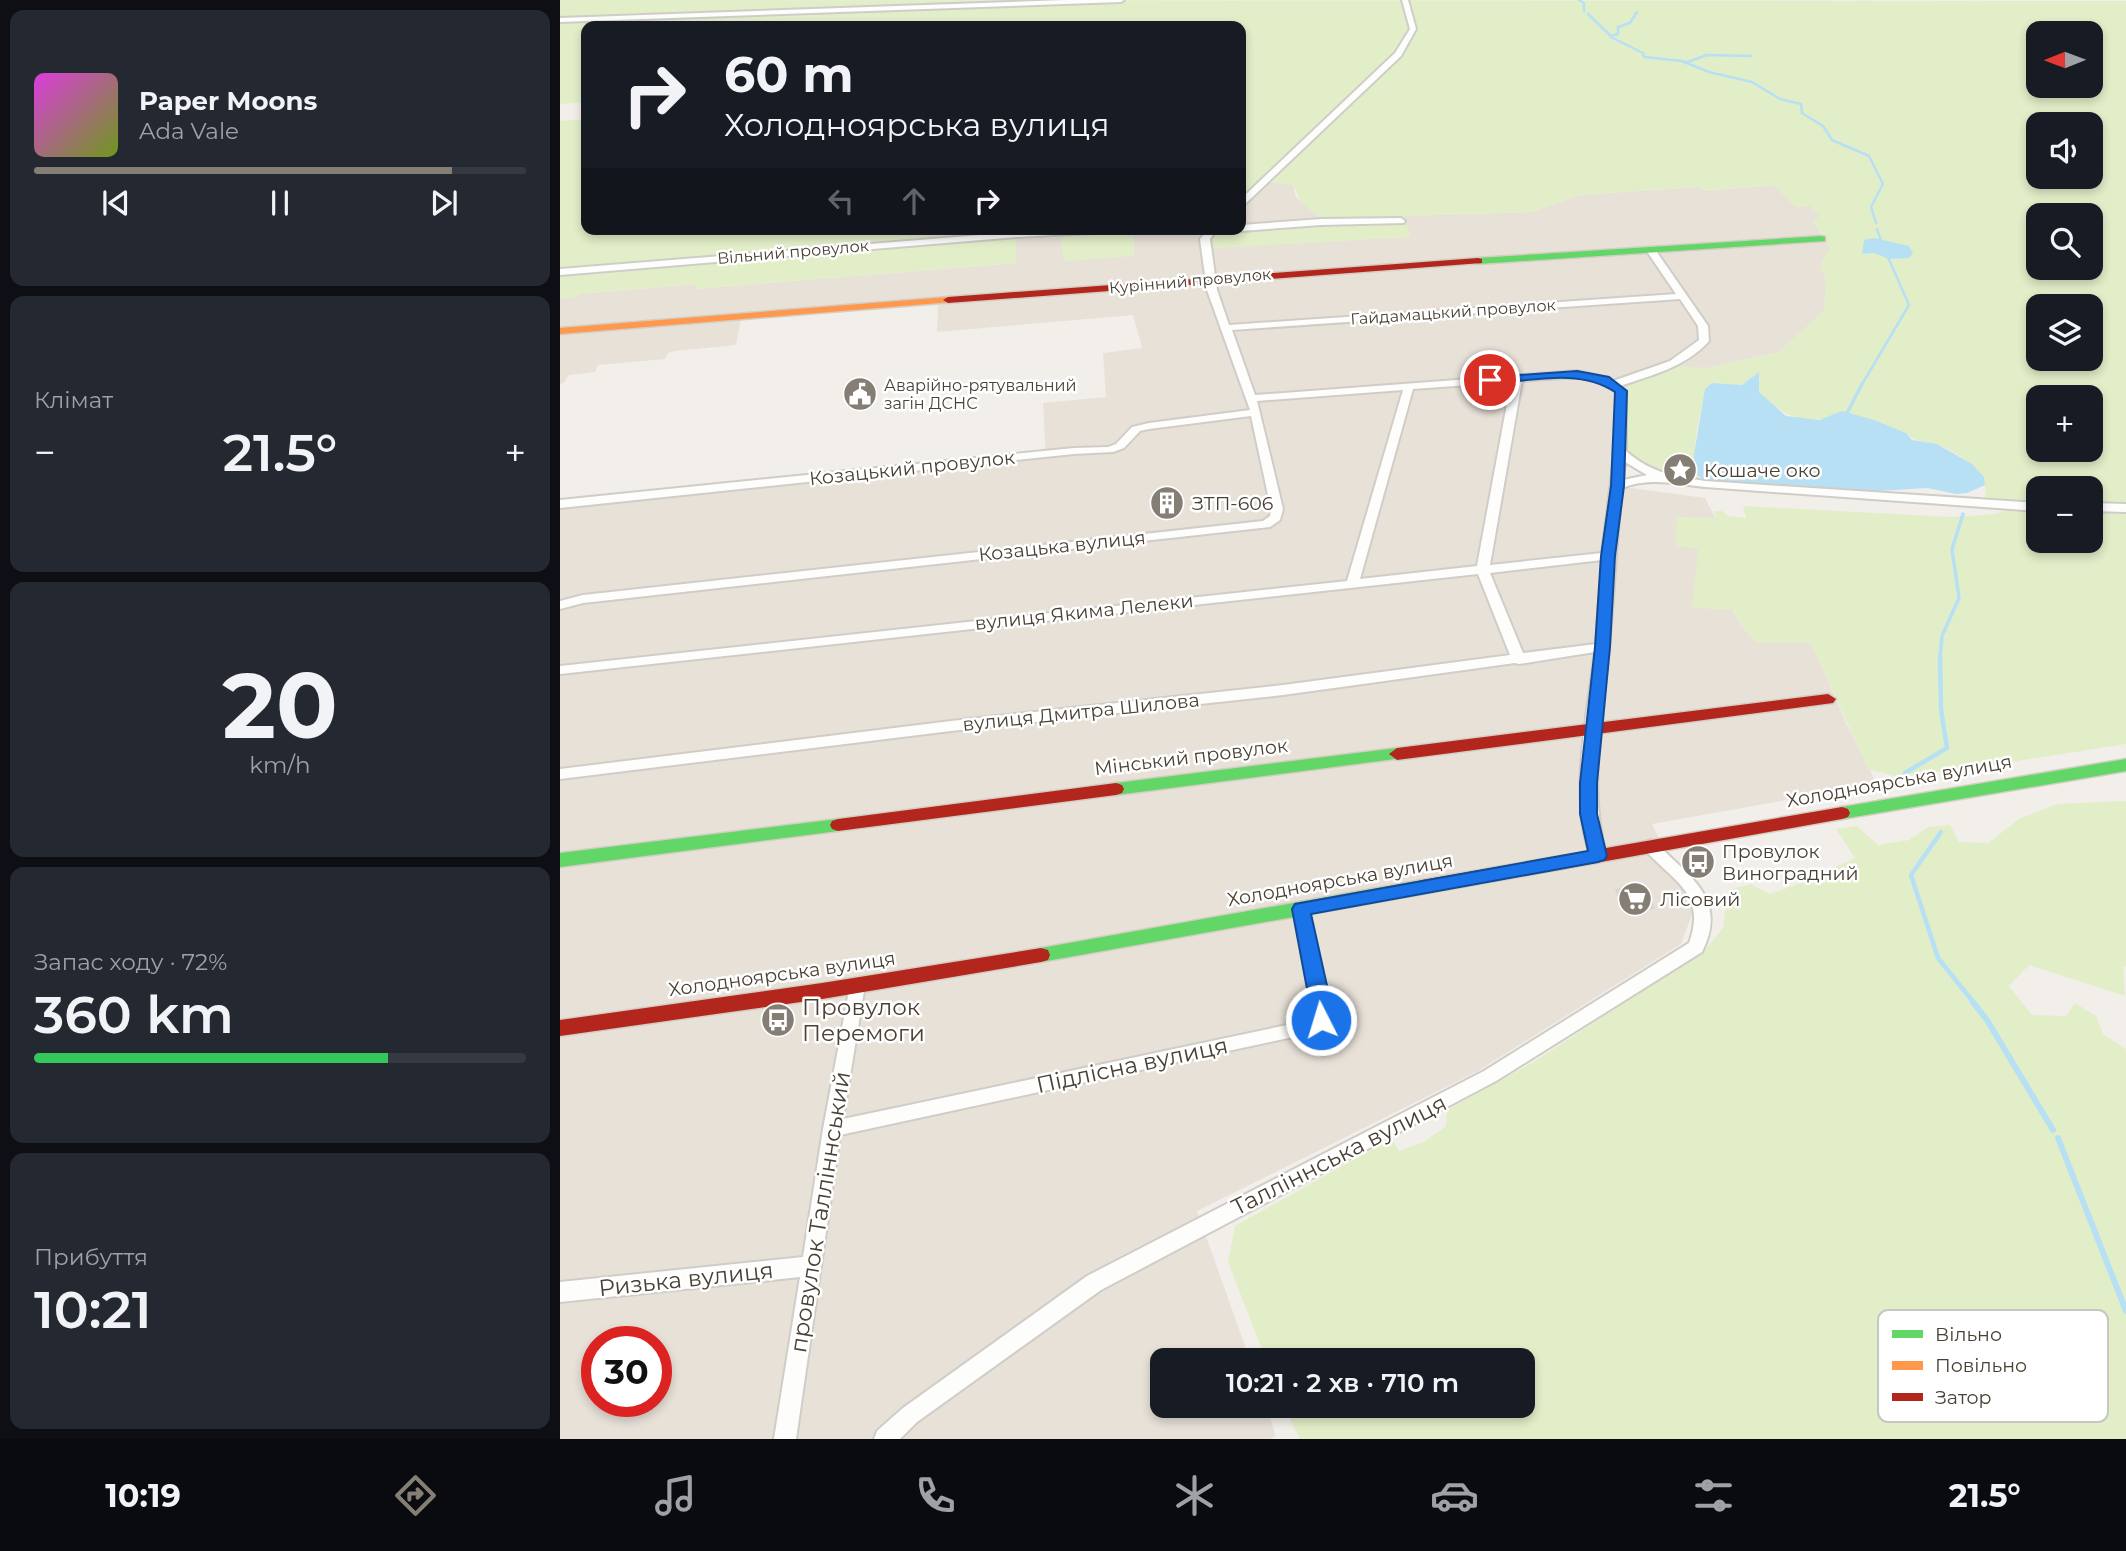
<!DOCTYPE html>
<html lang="uk">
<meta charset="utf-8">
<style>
body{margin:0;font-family:Montserrat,sans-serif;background:#242831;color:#f1f3f6;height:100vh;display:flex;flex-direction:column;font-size:26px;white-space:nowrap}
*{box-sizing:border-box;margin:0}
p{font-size:23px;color:#9ea1a6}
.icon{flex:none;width:38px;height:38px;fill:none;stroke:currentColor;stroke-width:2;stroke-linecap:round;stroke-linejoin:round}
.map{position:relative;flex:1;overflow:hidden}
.details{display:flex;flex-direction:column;gap:10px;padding:10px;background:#0d0f14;width:560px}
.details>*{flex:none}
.top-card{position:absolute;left:21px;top:21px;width:665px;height:214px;border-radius:14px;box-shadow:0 4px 10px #0003;background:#171b24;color:#f1f3f6;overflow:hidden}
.needle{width:46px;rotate:269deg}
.buttons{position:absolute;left:1466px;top:21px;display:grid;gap:14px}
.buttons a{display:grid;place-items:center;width:77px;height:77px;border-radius:14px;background:#171b24;box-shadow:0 4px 10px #0003;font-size:35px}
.speed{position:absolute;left:21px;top:1326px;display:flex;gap:14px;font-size:35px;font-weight:700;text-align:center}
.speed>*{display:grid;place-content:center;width:91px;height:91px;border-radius:50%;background:#171b24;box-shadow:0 4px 10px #0003;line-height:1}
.speed .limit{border:10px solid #d22;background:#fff;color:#111}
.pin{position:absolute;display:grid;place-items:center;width:60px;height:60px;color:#fff;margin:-30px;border:4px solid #fff;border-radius:50%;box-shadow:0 2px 7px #0007}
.me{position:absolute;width:77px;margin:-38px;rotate:355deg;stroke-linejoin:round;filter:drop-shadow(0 0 5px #0008)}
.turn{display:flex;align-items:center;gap:24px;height:147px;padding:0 28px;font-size:32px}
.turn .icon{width:91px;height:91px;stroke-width:2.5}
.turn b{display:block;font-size:49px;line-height:60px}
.lanes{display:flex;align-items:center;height:66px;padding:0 28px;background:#0003;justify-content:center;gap:35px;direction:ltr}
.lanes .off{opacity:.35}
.big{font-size:52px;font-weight:600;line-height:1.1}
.details .card{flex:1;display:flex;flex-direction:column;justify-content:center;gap:10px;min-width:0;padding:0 24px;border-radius:14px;background:#242831}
.details .dial{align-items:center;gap:0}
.dial b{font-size:91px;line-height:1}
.song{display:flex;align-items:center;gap:21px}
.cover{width:84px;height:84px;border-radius:10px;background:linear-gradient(135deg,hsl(300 70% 55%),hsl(80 70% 35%))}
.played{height:7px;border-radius:4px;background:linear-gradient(90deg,#857e75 85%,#363941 85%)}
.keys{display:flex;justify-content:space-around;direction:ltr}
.heat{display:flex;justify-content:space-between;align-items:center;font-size:38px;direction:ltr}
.charge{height:10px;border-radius:5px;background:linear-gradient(90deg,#34c759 72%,#363941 0)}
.trip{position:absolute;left:590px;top:1348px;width:385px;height:70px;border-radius:14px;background:#171b24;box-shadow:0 4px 10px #0003;font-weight:600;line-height:70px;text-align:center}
.dock{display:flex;height:112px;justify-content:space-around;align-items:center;background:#090b0e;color:#9ea1a6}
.dock .icon{width:49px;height:49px}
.dock .active{color:#857e75}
.dock b{font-size:32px;color:#f1f3f6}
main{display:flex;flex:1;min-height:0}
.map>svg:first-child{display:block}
</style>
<main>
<section class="details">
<div class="card">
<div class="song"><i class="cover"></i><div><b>Paper Moons</b><p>Ada Vale</p></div></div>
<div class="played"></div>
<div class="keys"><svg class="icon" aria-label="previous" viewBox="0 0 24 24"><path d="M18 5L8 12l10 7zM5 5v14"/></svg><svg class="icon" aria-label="pause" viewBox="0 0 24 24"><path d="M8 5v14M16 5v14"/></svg><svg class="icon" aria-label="next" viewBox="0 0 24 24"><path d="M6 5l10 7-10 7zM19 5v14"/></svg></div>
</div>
<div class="card"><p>Клімат</p>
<div class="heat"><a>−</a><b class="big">21.5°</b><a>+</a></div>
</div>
<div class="card dial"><b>20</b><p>km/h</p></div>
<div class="card"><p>Запас ходу · 72%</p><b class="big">360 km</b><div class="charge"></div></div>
<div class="card"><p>Прибуття</p><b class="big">10:21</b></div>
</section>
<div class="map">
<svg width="1566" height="1439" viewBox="0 0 1566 1439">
<rect width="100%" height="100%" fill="#f2efeb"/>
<g fill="#e7e1d8" fill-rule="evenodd">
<path d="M708,182L733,185L736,197L762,219L681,223V211Z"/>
<path d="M1214,185L1236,207L1251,206L1260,216L1254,223L1270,248L1260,266L1266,280L1264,311L1219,352L1147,368L1117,367L1064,417V487L1145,498L1156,519L1117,517L1138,548L1181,625L1196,643L1251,642L1287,725L1317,784L1092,824L1133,912L1121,944L916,1072L637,1211L690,1360H602V1405H706L716,1436L710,1439H0V508L486,458L483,403L546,397L543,353L582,348L573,315L377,332L378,305L181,320L176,345L115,351L108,353L105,359L38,365L35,372L9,375L4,383L0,384V298L18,297L20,294L136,284L135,289L456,263V239L500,237L505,261L574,255L573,232L636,229L640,248L850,237L844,216L973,212L1019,195L1139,187L1144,191ZM37,1342H96V1402H37Z"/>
</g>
<g fill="#e2eec8" fill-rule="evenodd">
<path d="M0,0L1566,1V504H1531V488H1479V504L1426,501C1425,494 1426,485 1424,479C1420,467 1387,447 1376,444C1364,441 1355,443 1346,433L1287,412C1277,411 1270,418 1260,419C1234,423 1216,409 1198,392L1199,372L1182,385L1152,383C1138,411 1133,442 1135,473L1143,480C1113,473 1086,470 1064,447L1068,386L1117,366L1147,368L1219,352L1264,311L1266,280L1260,266L1270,248L1254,222L1259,216L1251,206L1236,207L1214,185L1143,191L1139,187L1019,195L973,212L844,216L851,237L641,249L636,229H681V223L761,218L742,203L733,185L708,182L681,211V26H26V102L0,104ZM1479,33H1531V86H1479ZM1479,124H1531V177H1479ZM1479,215H1531V268H1479ZM1479,306H1531V359H1479ZM1479,397H1531V450H1479Z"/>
<path d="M26,119V229H617L573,232L574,256L505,261L500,237L456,239V263L135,289V284L20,294L18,297L0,298V121Z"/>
<path d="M1183,506L1393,517L1435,514L1451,508L1479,510V541H1531V512H1566V744L1399,770L1335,776L1308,769L1251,643H1196L1181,625L1173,610L1132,608L1138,549L1116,546L1117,517L1156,519L1154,511H1162L1169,516L1186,518Z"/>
<path d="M1566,801V966H1563L1565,996L1469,965L1449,986L1472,1015L1506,1016L1515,1003L1536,1016L1543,1034L1566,1049V1439H740L723,1405H962V1360H706L668,1262L675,1226L832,1138L839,1151L864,1142L886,1126L887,1110L972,1063L1145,950L1163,928L1168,890L1191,884L1210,894L1238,884L1295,858L1276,829L1297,826L1318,845L1349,840L1368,827L1390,825L1399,842L1428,843L1459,819L1497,804Z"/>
</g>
<g fill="#b7e0f4">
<path d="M1314,238L1349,246L1353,253L1349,258L1329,259L1314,253L1302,254L1304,240Z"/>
<path d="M1199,372V392L1226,416L1259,420L1282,411L1314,420L1346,433L1352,440L1377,444L1412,464L1424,477L1425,485L1407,493L1396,494L1367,488L1318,491L1143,480L1135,473L1134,454L1145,389L1152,383L1182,385Z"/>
</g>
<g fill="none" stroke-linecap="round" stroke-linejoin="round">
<g stroke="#b7e0f4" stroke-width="2.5">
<path d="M1019,0L1024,3V11"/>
<path d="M1028,14L1053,38L1083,53L1084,57L1122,61L1149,72L1192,82L1220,99L1241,104L1242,113L1263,126L1272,140L1309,156L1323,184L1311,207L1316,223"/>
<path d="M1050,36L1058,34V27L1070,23L1077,12"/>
<path d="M1125,63L1147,55L1191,56"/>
<path d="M1317,229L1321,241"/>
<path d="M1301,386L1349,305L1327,255"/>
</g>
<g stroke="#b7e0f4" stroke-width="3.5">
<path d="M1291,416L1287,413L1302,384"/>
<path d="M1380,658L1382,636L1399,598L1392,549L1403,514"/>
</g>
<g stroke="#b7e0f4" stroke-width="4.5">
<path d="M1345,773L1387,748L1381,709L1380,656"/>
<path d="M1381,832L1351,875L1378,958L1414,1003"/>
</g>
<g stroke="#b7e0f4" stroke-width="6">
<path d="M1412,1001L1427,1020L1493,1130"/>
<path d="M1498,1138L1566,1311"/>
</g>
</g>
<path fill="#dad6d1" stroke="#dbd6d0" stroke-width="2" d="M1083,885L1094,908L1066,913L1056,890Z"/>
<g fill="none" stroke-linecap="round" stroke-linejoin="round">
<g stroke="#d0cdc8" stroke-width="4">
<g id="street">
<path d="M505,0H564L561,2L0,22V18Z"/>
<path d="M842,0H848L856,29L841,56L684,205L681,206V199L835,53L850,29Z"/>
<path d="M841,218L845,221L844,223L761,225L681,231L677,229H681V225L761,219Z"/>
<path d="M496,229H555L551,232L457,237L0,275V269Z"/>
<path d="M648,229H657L650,239L657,290L669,325L1116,294L1086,250L1094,248L1148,326L1149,341C1126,367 1092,375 1060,386L1066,391V451C1091,473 1113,476 1145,481L1479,503V511L1145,487C1116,484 1090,477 1062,488C1056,541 1054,595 1049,648C1042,721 1028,784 1046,856L1043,860H1033C1007,810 1028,707 1035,652L959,664L955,663L723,695L391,731L0,779V769L391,721L723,685L950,655L918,574L0,674V666L787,581L843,390L697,401L723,509L720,520L710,527L23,603L0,609V601L23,595L703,521L710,516L711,509L691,416L589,429L580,431L564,448L553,452L514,454L0,508V500L514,448L548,447L556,444L572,427L589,423L690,410L647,290L640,239ZM1120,299L1138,326L1139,340L1110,361L1053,381L1049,378L1017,371L695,395L672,330ZM1017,377L1042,382L1056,392V441L1042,553L930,565L962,381ZM951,382L917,566L800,579L853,389ZM1065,462L1087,475L1063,480ZM1042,560L1036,644L963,653L930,573Z"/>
<path d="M1531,503L1566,504V512L1531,511Z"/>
<path d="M1090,840L1095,842C1128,876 1169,898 1142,952L936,1081L541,1290L357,1422L340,1439H314L317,1431L343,1408L527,1276L924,1071L1129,943C1147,894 1114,882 1085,850L1082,846L1085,842Z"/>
<path d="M741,903L747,905L749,909L770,1008L767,1025L756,1032L280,1135L236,1439H214L240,1277L0,1302V1282L243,1257L263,1129L291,980L297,978L303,980L305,985L283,1119L746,1021L753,1016L754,1008L733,909L735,905Z"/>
</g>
</g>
<g stroke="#d4cec2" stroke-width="3">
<g id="fast">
<path d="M1261,236L1265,237V241L918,264L913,261L918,258Z"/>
<path d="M837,748L843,750L845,754L843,758L556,795L550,793L548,789L550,785L556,783Z"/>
<path d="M1566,759V771L1282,819L1276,817L1274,813L1276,809L1282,807Z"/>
<path d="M278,819L284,821L286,825L284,829L278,831L0,867V853Z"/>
<path d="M862,880L868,882L871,887L868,892L862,894L481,962L474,960L472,955L474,950L481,948Z"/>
</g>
</g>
<g stroke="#d4cec2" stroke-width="3">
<path id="slow" d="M388,297L392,298V302L0,334V328Z"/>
</g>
<g stroke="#d4cec2" stroke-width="3">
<g id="jam">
<path d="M918,258L922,259V263L388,303L383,300L388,297Z"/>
<path d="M1268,694L1276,699L1273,703L837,760L829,754L837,748Z"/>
<path d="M556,783L562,785L564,789L562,793L556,795L278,831L272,829L270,825L272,821L278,819Z"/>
<path d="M1282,807L1288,809L1290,813L1288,817L1282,819L862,894L856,892L853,887L856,882L862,880Z"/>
<path d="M481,948L488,950L490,955L488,960L481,962L262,999L0,1036V1020L262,983Z"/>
</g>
</g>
<use href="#street" fill="#fdfdfc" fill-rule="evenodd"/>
<use href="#fast" fill="#63d668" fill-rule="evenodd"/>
<use href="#slow" fill="#ff974d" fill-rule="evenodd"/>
<use href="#jam" fill="#b3261e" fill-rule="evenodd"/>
</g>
<path fill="#1a73e8" stroke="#114b97" stroke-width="2" d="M1017,371L1049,377L1067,391L1064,486L1055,556L1050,647L1037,783V814L1047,856L1044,860L1038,862L751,914L772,1008L768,1026L761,1028L754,1026L732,909L735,904L1028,851L1020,814V783L1035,647L1041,556L1051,486L1055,392C1020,368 970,381 930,384L924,380L930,377Z"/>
<defs>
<g id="civic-disc" transform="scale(1.75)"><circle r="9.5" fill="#857e75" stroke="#fff"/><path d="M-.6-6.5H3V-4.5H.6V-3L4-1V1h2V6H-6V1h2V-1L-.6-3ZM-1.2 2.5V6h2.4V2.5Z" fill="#fff"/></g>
<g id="sight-disc" transform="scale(1.75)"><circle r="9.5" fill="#857e75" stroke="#fff"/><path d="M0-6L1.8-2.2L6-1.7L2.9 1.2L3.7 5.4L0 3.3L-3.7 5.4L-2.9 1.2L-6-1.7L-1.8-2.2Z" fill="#fff"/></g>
<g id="building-disc" transform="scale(1.75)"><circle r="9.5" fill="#857e75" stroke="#fff"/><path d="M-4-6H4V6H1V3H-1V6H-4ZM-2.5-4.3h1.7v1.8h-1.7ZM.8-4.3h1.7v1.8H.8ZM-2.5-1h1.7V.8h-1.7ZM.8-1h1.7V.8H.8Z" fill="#fff"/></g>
<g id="bus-disc" transform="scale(1.75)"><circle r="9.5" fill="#857e75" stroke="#fff"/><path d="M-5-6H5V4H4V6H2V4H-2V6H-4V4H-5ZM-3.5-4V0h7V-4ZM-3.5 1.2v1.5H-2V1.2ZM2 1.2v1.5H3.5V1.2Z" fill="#fff"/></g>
<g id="supermarket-disc" transform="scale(1.75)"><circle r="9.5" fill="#857e75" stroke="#fff"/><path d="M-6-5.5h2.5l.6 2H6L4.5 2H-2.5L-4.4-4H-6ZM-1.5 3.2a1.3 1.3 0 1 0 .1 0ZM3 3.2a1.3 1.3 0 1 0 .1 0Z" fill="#fff"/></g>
</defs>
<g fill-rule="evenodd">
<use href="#civic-disc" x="300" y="394"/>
<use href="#sight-disc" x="1120" y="470"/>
<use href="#building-disc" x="607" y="503"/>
<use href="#bus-disc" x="1138" y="862"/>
<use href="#supermarket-disc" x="1075" y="899"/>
<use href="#bus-disc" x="218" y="1020"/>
</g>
<g text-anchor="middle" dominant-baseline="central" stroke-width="5" stroke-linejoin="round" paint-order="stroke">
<g font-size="16" fill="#4a4135" stroke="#fff">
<text transform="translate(233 252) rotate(-5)">Вільний провулок</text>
<text transform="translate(630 281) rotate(-5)">Курінний провулок</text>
<text transform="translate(893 312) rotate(-4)">Гайдамацький провулок</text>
</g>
<g font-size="16" fill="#4a4135" stroke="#fff" text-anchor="start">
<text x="324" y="385">Аварійно-рятувальний<tspan x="324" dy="18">загін ДСНС</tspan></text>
</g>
<g font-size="19" fill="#4a4135" stroke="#fff">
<text transform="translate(352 468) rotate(-6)">Козацький провулок</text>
<text transform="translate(502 546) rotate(-6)">Козацька вулиця</text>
<text transform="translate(524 612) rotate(-6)">вулиця Якима Лелеки</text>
<text transform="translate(521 712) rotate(-6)">вулиця Дмитра Шилова</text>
<text transform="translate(631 757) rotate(-7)">Мінський провулок</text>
<text transform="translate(1339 781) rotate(-10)">Холодноярська вулиця</text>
<text transform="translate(780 880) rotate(-10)">Холодноярська вулиця</text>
<text transform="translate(222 974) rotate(-8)">Холодноярська вулиця</text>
</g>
<g font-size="19" fill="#4a4135" stroke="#fff" text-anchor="start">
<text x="1144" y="470">Кошаче око</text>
<text x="632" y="503">ЗТП-606</text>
<text x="1162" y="851">Провулок<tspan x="1162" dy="22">Виноградний</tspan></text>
<text x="1100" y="899">Лісовий</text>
</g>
<g font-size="23" fill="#4a4135" stroke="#fff" text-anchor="start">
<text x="242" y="1007">Провулок<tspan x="242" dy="26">Перемоги</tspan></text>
</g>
<g font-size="23" fill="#4a4135" stroke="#fff">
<text transform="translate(572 1065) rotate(-12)">Підлісна вулиця</text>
<text transform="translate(779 1155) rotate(-27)">Талліннська вулиця</text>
<text transform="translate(260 1212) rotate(-81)">провулок Талліннський</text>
<text transform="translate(126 1279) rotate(-6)">Ризька вулиця</text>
</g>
</g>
<rect x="1318" y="1310" width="230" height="112" rx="10" fill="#fff" stroke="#c9c6c2" stroke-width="2"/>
<rect x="1332" y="1330" width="31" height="8" fill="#63d668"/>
<rect x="1332" y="1361" width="31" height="9" fill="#ff974d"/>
<rect x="1332" y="1393" width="31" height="8" fill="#b3261e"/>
<g font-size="19" fill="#4a4135">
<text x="1375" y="1341">Вільно</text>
<text x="1375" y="1372">Повільно</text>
<text x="1375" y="1404">Затор</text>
</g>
</svg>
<div class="buttons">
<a><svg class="needle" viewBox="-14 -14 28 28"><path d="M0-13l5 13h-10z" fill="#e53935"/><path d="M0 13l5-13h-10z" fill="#9ea1a6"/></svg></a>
<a><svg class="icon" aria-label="sound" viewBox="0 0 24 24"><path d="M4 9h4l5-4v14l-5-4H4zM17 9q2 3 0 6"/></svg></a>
<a><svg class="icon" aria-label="search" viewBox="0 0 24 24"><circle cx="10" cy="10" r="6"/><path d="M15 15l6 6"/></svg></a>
<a><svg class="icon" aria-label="layers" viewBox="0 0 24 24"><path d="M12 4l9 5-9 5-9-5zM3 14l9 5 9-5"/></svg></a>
<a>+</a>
<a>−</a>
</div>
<div class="speed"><div class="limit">30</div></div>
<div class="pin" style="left:930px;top:380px;background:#d93025"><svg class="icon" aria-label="arrive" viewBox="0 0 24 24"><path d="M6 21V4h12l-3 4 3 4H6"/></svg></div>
<svg class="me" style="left:761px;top:1020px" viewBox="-20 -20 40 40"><circle r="17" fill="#1a73e8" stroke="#fff" stroke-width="3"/><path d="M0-11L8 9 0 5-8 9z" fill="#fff"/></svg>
<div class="trip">10:21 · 2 хв · 710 m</div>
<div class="top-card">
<div class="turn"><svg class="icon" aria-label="right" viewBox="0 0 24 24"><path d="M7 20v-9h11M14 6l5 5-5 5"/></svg><div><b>60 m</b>Холодноярська вулиця</div></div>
<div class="lanes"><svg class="icon off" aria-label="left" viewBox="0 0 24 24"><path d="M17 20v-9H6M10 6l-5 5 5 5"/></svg><svg class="icon off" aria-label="ahead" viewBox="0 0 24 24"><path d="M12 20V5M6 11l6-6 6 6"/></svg><svg class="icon" aria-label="right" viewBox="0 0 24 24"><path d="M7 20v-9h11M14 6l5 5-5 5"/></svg></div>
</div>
</div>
</main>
<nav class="dock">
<b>10:19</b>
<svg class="icon active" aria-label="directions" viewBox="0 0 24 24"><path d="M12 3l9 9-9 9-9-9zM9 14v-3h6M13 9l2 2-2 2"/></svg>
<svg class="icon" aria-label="music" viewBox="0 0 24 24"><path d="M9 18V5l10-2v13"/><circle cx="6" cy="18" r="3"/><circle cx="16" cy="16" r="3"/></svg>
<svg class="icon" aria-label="phone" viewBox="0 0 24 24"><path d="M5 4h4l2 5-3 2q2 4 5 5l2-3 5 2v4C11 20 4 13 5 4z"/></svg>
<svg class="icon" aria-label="climate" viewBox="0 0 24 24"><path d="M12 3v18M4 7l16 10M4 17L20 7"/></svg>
<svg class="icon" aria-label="car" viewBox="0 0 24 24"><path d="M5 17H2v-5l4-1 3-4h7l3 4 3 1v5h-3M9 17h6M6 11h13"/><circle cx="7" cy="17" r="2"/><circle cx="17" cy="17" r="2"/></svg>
<svg class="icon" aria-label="filters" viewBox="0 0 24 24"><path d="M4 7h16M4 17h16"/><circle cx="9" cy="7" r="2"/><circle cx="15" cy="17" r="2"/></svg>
<b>21.5°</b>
</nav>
